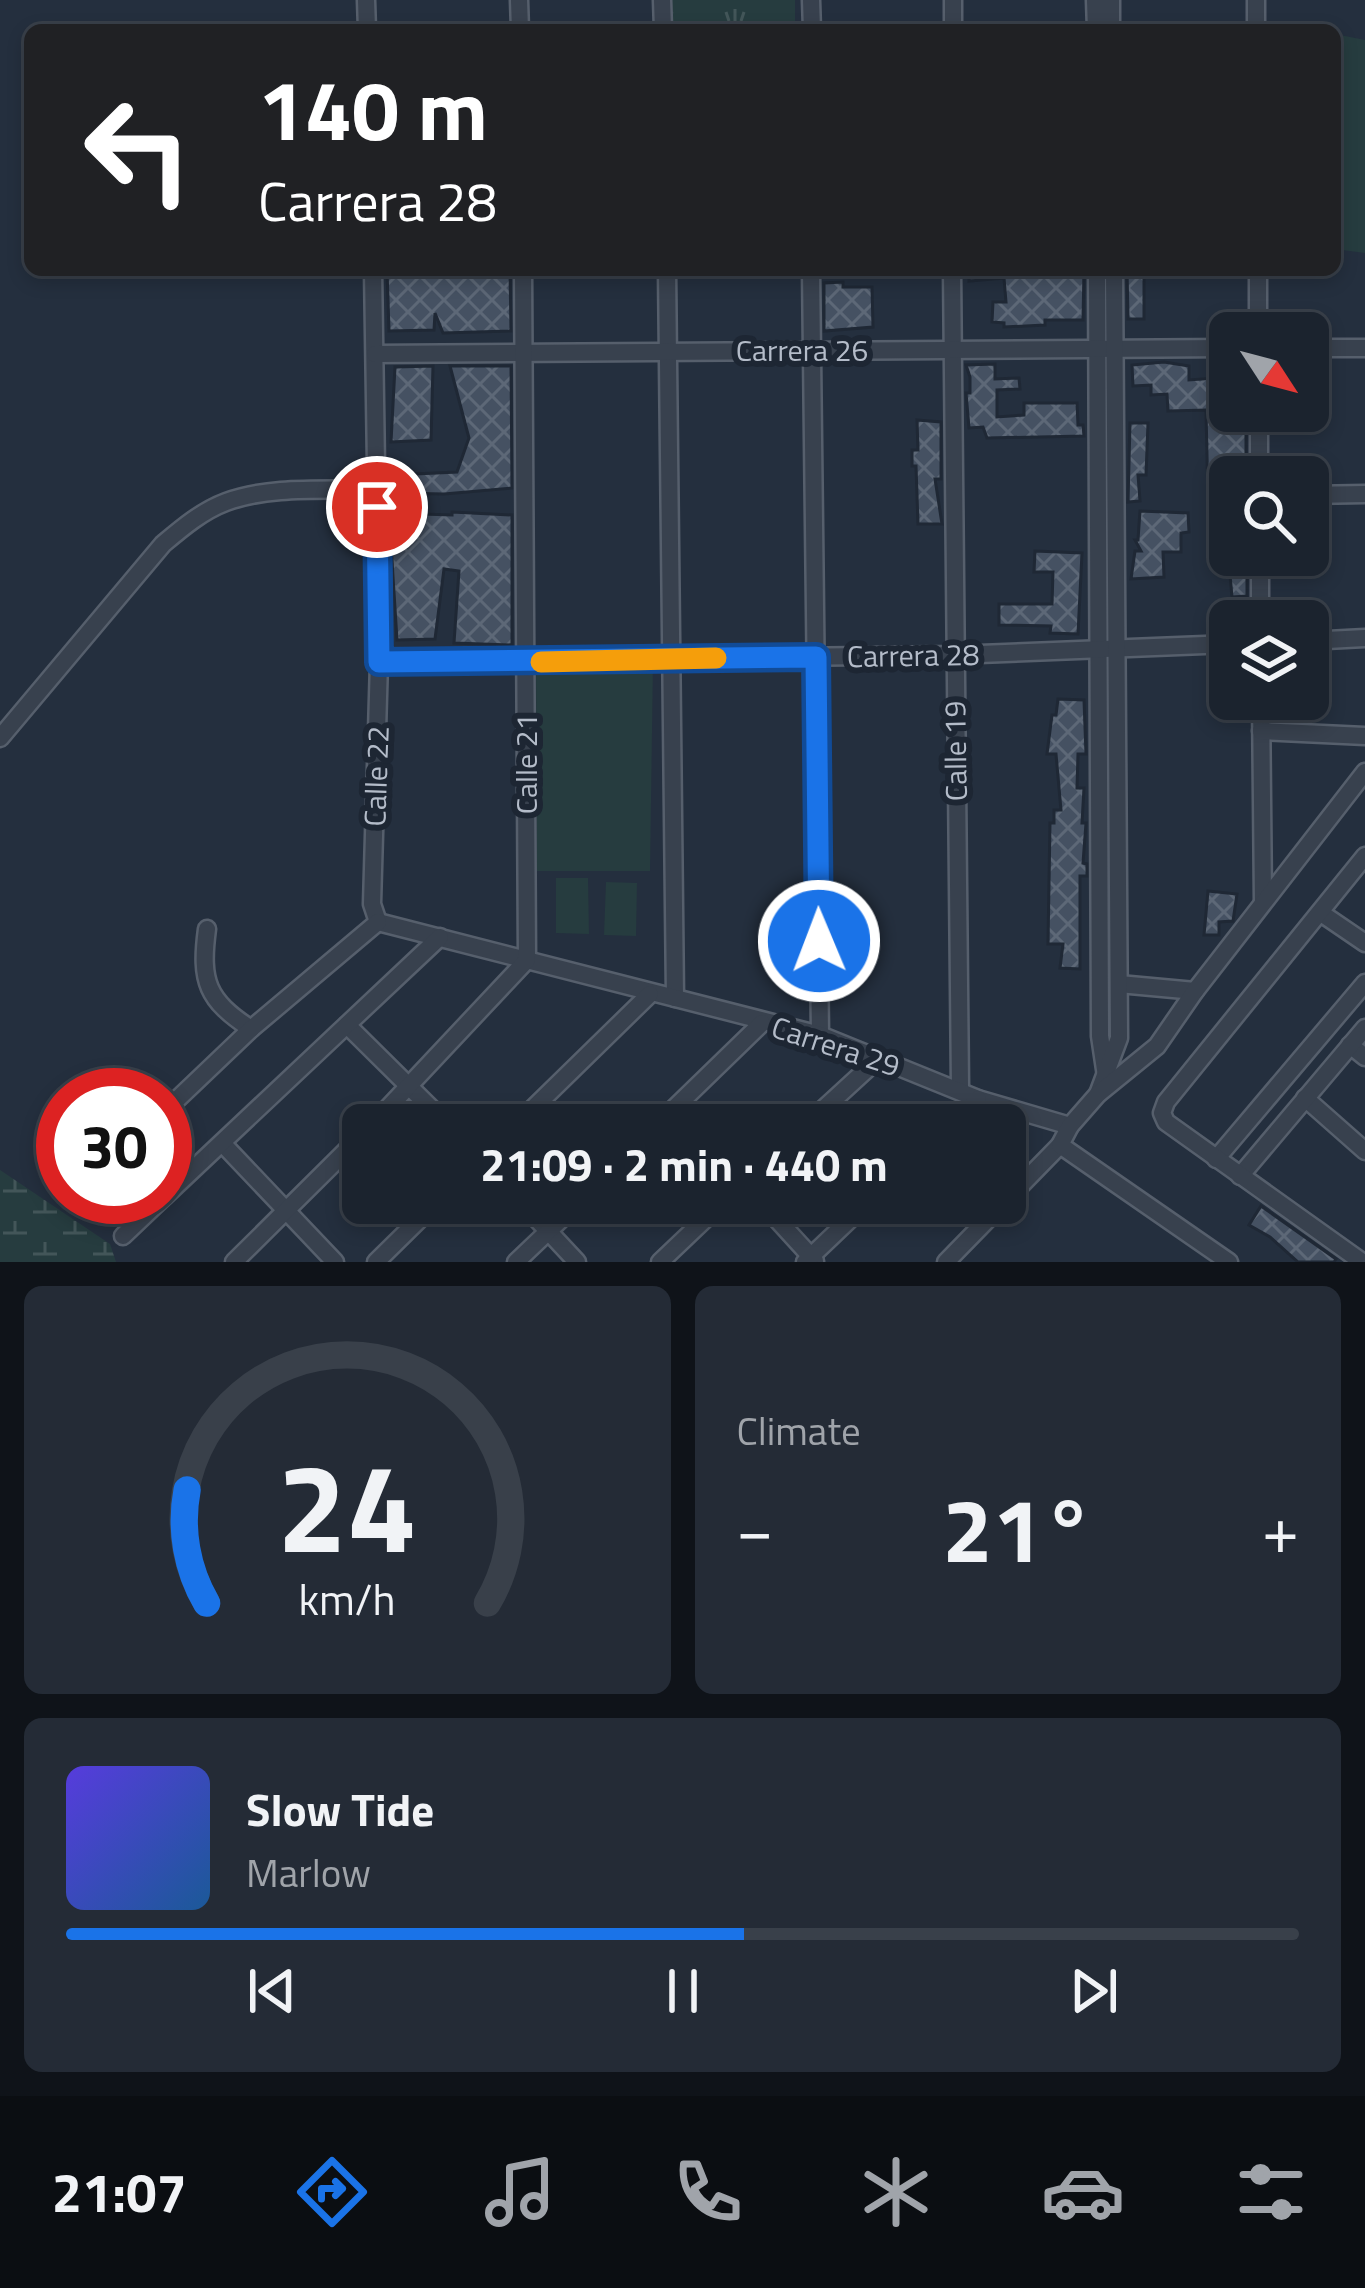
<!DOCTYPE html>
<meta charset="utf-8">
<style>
body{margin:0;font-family:"Titillium Web",sans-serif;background:#242b36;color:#f1f3f6;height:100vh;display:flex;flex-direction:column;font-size:45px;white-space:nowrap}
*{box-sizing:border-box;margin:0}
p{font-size:39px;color:#a0a4aa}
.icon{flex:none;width:66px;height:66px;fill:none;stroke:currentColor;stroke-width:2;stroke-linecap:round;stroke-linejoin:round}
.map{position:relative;height:1262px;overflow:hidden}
.details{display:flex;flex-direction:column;gap:24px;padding:24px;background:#0f1319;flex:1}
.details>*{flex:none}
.hud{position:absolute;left:24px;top:24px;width:1317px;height:252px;border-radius:18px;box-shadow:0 6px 18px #0003,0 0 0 3px #39404a;background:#202124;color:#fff;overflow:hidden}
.needle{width:78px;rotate:126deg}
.buttons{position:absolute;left:1209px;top:312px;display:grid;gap:24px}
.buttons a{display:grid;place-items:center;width:120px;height:120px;border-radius:18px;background:#1b232e;box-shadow:0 6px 18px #0003,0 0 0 3px #39404a;font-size:60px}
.speed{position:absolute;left:36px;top:1068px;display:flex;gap:24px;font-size:60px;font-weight:700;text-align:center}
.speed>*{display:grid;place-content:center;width:156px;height:156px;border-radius:50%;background:#1b232e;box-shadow:0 6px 18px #0003,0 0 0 3px #39404a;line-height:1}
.speed .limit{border:18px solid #d22;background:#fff;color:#111}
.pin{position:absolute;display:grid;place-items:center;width:102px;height:102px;color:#fff;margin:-51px;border:6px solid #fff;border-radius:50%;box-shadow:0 3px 12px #0007}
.me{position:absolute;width:132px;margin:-66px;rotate:359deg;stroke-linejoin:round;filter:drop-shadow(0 0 9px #0008)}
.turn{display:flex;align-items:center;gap:42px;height:252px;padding:0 36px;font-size:54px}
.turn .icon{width:156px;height:156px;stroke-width:2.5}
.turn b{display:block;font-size:84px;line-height:102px}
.big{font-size:90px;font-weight:700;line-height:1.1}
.details .widget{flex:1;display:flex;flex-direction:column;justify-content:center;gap:18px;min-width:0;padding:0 42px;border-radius:18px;background:#242b36}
.details .dial{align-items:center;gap:0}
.dial svg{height:312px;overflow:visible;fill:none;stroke:#39404a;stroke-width:7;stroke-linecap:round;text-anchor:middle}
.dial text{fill:#f1f3f6;stroke:none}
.song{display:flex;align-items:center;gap:36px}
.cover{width:144px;height:144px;border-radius:18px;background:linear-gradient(135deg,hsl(250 70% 55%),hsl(210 70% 35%))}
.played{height:12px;border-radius:6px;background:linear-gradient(90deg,#1a73e8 55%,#39404a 55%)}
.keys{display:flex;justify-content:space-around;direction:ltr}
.heat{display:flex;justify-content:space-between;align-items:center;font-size:66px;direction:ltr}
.details .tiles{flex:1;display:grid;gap:24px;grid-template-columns:1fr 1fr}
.widget:last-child{grid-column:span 2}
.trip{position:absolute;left:342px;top:1104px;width:684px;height:120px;border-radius:18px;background:#1b232e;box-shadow:0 6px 18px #0003,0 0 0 3px #39404a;font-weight:700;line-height:120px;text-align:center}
.dock{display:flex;height:192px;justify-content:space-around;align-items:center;background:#0b0e12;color:#a0a4aa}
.dock .icon{width:84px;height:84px}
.dock .on{color:#1a73e8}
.dock b{font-size:54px;color:#f1f3f6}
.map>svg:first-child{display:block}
</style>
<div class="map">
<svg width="1365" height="1262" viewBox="0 0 1365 1262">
<defs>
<pattern id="grass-tufts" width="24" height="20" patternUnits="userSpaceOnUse" patternTransform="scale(3)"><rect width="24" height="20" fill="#263c3f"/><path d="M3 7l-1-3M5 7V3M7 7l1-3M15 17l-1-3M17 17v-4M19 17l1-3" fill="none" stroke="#435659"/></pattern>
<pattern id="wetland-marsh" width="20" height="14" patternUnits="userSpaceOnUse" patternTransform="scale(3)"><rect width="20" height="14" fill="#263c3f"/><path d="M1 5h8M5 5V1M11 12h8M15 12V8" fill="none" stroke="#435659"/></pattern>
<pattern id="building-cross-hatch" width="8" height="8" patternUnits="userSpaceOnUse" patternTransform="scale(3)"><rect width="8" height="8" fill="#455162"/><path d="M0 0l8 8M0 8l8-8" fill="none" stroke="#5d6877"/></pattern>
</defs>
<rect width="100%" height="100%" fill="#242f3e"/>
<path fill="url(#grass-tufts)" d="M672,0H795V30H673Z"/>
<path fill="url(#wetland-marsh)" d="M0,1170L110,1244L116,1262H0Z"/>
<g fill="#263c3f">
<path d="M1335,34L1365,40V253L1335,249Z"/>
<path d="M653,663L650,871H537L536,667Z"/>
<path d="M556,878H588L589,934L556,933Z"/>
<path d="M606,882L637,883L636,936L604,935Z"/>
</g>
<g fill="url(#building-cross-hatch)" stroke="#1f2835" stroke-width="3">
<path d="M387,270H510L511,331L443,333L435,313L434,330L389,331Z"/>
<path d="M969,270H1006V276L1044,277H1064V270H1084L1083,320H1045V325L1004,327V323L992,322L993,302H1006L1004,278L969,281Z"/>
<path d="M1127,270H1144V319H1128Z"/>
<path d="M843,282V287H872L873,327L824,331V283Z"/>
<path d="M1164,362L1189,366V380L1230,377V393H1219L1221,413L1246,414V477H1230V501H1208L1206,410L1168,411L1167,394L1151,395V385L1133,386L1132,365Z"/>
<path d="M995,364V379L1019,378L1020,389L997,390V417L1024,415V403H1077L1078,425H1083L1084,436L987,438L983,427L969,428L966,393H970V377L966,365Z"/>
<path d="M433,366L431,440L391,442L395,367Z"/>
<path d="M450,366H511L512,488L444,494L395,493L393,475L457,472L469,438Z"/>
<path d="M917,420L941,422V479H935L942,524H918L916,466H912V450H918Z"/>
<path d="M1130,423H1148L1146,475H1138L1140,501L1128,502Z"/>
<path d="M1140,511L1188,513L1189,532L1181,533V552H1163L1164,577L1131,579L1135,551H1141L1135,540H1138Z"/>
<path d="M452,512L512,515V645L454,643L459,571L444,569L435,639L397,640L389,513L452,515Z"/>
<path d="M1035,551L1082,553L1078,634L1050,633L1051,626L999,625V604H1052L1053,572H1034Z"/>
<path d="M1230,551V555H1247V596L1232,597L1229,564L1211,565V552Z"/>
<path d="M1058,699L1084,700L1086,754H1078L1077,788H1084L1082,823H1086L1083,863L1087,864V876H1080V969L1060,968L1063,944H1048L1050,823H1054V810H1061L1056,754H1047L1052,715H1056Z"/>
<path d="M1208,891L1237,894L1233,921L1219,922V935H1204Z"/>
<path d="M1261,1206L1336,1259L1334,1262H1298L1270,1237L1249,1225Z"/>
</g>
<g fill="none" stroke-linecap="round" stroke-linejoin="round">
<g stroke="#565f6c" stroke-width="21">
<g id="minor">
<path d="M366,0L367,30"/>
<path d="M519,0L520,30"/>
<path d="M662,0L663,30"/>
<path d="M811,0L812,30"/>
<path d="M953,0V30"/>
<path d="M1095,0L1096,30"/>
<path d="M1111,0V30"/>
<path d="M1256,0V30"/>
<path d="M373,270L379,662L372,904L378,922"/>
<path d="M667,270L675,998"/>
<path d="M811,270L820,1035"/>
<path d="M952,270L960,1088"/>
<path d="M1097,270L1100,1036L1106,1076"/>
<path d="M1258,270V333"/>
<path d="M1308,348H1365"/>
<path d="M375,354L1230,348"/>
<path d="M1259,411V477"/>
<path d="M1308,495L1365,494"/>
<path d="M1260,555V621"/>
<path d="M1308,641L1365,638"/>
<path d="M379,662L954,655L1230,644"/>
<path d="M1261,699L1263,902"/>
<path d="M1261,731L1365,736"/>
<path d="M0,738L163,544C182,528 202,511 226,502C272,485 329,491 377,489"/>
<path d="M1321,913L1365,943"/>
<path d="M378,922L820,1035L978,1099L1070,1126"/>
<path d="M207,929C200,982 207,1000 251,1029"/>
<path d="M1119,984L1195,991"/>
<path d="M347,1025L448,1125"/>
<path d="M1350,1045L1365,1057"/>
<path d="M1098,1094L1119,1038L1114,270"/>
<path d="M1305,1098L1365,1151"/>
<path d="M165,1111L251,1029L378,922"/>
<path d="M372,1125L527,960L523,270"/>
<path d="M516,1125L650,994"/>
<path d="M657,1125L762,1023"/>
<path d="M806,1125L879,1058"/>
<path d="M950,1125L978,1099"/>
<path d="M222,1143L335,1262"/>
<path d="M1216,1159L1365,983"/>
<path d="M1240,1176L1365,1028"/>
<path d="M165,1196L440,937"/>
<path d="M522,1203L577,1262"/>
<path d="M762,1203L815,1261"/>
<path d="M123,1236L164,1197"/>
<path d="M234,1262L363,1134"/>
<path d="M376,1262L436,1203"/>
<path d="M516,1262L578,1203"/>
<path d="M660,1262L722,1203"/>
<path d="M805,1262L867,1203"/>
<path d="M946,1262L1060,1145"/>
<path d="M1229,1262L1060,1145L1070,1126L1098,1094L1157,1046L1195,991L1365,772"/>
<path d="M1362,1262L1166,1122L1162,1113L1166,1102L1365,856"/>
</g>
</g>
<use href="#minor" stroke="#38414e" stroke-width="16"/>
</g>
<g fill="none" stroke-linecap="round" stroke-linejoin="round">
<g stroke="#114b97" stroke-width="30">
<path id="route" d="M377,507L379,662L816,657L819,941"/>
</g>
<use href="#route" stroke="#1a73e8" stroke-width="21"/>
<path stroke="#f59e0b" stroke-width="21" d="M541,662L716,658"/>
</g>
<g text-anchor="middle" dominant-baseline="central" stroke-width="12" stroke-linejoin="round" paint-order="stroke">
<g font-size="30" fill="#b4bcc9" stroke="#1d2633">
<text x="802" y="350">Carrera 26</text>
<text transform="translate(913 655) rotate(-1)">Carrera 28</text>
<text transform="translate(955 751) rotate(-91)">Calle 19</text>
<text transform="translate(526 764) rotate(-90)">Calle 21</text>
<text transform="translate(376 776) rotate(-88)">Calle 22</text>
<text transform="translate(836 1046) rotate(18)">Carrera 29</text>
</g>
</g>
</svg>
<div class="buttons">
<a><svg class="needle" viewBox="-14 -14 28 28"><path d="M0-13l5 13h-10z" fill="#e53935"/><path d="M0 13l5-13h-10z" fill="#a0a4aa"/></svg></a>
<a><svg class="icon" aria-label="search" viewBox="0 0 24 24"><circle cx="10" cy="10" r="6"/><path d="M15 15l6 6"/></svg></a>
<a><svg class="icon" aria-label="layers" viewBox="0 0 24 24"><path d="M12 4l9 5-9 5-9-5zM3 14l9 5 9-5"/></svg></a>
</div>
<div class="speed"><div class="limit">30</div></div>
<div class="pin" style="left:377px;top:507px;background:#d93025"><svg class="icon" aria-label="arrive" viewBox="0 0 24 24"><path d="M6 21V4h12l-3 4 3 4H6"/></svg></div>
<svg class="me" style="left:819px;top:941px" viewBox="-20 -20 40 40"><circle r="17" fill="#1a73e8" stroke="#fff" stroke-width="3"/><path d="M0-11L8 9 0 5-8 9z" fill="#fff"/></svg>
<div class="trip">21:09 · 2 min · 440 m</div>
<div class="hud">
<div class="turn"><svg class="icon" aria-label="left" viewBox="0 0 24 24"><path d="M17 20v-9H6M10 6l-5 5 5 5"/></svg><div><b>140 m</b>Carrera 28</div></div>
</div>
</div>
<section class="details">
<div class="tiles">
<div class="widget dial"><svg viewBox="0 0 100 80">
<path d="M14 69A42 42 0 1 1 86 69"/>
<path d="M14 69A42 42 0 0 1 9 40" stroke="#1a73e8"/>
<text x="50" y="56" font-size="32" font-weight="700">24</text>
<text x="50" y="72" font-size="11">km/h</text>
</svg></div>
<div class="widget"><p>Climate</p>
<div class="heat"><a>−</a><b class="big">21°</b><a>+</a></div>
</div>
<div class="widget">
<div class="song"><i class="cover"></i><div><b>Slow Tide</b><p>Marlow</p></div></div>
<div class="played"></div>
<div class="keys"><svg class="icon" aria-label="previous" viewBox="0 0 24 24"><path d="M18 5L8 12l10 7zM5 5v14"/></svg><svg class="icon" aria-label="pause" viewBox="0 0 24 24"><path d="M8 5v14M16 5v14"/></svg><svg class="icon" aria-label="next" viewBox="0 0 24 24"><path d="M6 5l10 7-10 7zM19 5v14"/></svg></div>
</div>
</div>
</section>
<nav class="dock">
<b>21:07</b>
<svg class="icon on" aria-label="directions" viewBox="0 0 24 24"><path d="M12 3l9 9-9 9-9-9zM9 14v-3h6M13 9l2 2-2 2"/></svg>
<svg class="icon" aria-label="music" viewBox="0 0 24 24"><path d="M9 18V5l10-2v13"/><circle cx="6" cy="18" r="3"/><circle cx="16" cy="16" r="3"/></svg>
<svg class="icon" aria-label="phone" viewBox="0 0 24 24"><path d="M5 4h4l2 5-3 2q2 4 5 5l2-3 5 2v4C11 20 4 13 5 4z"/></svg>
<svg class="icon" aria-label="climate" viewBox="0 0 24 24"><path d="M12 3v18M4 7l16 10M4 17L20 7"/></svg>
<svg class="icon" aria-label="car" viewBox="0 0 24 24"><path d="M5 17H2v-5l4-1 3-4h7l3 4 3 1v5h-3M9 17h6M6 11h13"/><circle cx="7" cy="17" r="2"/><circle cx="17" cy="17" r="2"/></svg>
<svg class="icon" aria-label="filters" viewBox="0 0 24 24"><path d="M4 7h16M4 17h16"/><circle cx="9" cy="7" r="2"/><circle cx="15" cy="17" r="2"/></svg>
</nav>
